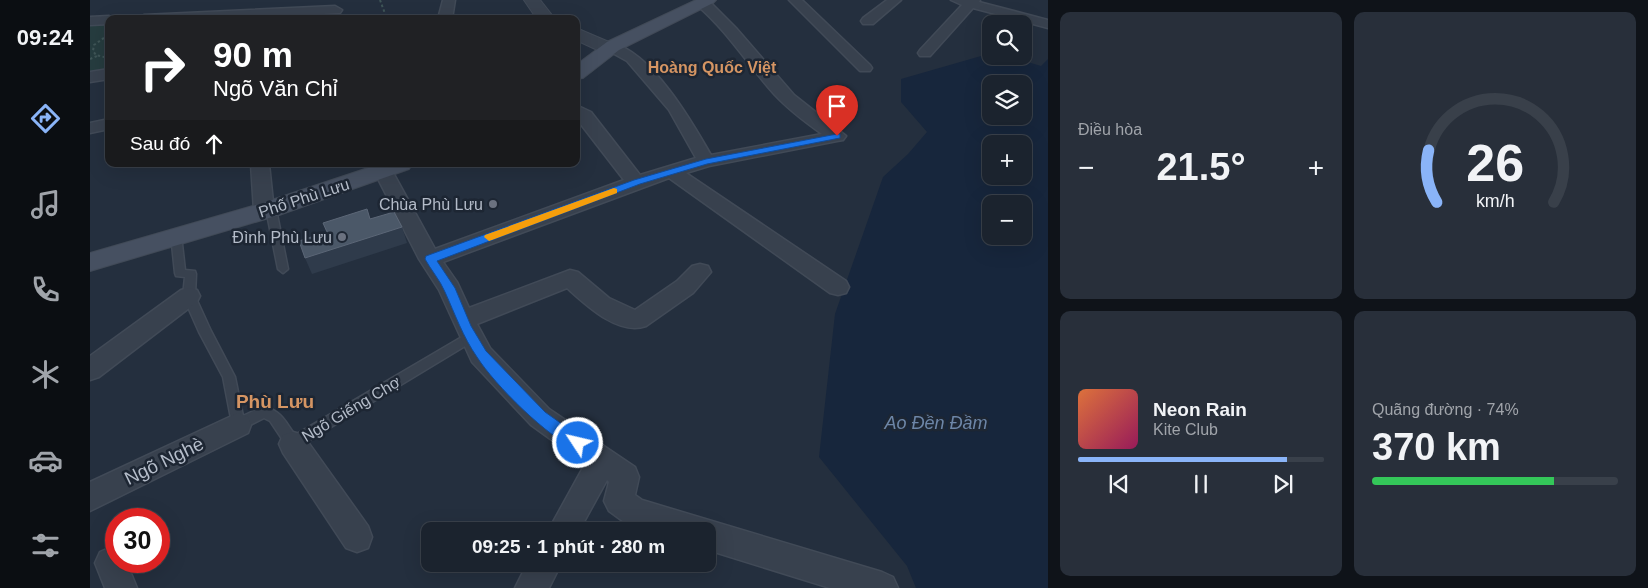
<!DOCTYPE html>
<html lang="vi">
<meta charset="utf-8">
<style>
body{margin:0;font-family:Arial,sans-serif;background:#282f3a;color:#f1f3f6;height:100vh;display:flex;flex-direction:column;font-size:19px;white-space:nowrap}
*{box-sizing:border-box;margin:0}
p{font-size:16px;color:#a0a4aa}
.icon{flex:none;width:28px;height:28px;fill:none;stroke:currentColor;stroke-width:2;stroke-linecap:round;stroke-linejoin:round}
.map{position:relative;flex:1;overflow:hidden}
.side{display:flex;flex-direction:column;gap:12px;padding:12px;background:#0f1319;width:600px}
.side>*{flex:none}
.hud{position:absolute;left:15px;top:15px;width:475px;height:152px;border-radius:10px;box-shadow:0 5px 20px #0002,0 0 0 1px #39404a;background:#202124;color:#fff;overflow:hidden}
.buttons{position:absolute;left:892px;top:15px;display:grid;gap:10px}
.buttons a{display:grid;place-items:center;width:50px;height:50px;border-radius:10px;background:#1b232e;box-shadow:0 5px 20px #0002,0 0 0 1px #39404a;font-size:25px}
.speed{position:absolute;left:15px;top:508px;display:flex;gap:10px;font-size:25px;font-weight:700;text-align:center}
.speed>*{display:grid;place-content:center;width:65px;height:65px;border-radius:50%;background:#1b232e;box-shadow:0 5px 20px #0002,0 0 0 1px #39404a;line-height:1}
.speed .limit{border:8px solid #d22;background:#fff;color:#111}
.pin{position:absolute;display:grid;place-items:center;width:42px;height:42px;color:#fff;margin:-51px -21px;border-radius:50% 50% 50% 0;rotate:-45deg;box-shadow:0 0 5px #0007}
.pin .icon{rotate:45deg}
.me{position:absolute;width:55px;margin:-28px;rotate:305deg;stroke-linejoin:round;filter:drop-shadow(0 0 4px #0008)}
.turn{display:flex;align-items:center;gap:18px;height:105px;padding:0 25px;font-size:22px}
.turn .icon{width:65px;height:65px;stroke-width:2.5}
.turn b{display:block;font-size:35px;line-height:42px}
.then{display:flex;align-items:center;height:48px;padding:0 25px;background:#0003;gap:10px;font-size:19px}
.big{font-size:38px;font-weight:800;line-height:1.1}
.side .card{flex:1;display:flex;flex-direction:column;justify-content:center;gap:8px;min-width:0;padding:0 18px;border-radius:10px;background:#282f3a}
.side .dial{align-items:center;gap:0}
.dial svg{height:130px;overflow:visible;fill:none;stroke:#39404a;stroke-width:7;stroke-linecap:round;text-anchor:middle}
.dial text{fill:#f1f3f6;stroke:none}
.song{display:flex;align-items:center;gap:15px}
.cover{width:60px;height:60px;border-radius:8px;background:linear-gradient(135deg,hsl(20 70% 55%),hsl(330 70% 35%))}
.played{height:5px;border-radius:2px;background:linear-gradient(90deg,#8ab4f8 85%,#39404a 85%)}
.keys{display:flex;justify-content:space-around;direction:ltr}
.heat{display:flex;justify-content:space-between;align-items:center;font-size:28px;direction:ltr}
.charge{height:8px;border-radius:4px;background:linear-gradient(90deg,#34c759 74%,#39404a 0)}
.side .tiles{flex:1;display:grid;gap:12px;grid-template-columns:repeat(2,1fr)}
.trip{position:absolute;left:331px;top:522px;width:295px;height:50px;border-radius:10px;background:#1b232e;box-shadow:0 5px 20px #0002,0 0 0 1px #39404a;font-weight:800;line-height:50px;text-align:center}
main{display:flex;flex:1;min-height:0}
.tabs{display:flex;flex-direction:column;width:90px;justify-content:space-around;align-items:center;background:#0b0e12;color:#a0a4aa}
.tabs .icon{width:35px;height:35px}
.tabs .on{color:#8ab4f8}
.tabs b{font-size:22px;color:#f1f3f6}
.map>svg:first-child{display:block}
</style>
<main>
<nav class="tabs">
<b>09:24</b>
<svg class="icon on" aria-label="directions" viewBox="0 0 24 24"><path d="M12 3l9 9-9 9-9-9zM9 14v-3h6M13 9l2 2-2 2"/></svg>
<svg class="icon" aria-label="music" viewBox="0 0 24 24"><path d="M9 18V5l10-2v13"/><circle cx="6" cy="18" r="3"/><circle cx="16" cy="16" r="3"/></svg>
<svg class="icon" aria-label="phone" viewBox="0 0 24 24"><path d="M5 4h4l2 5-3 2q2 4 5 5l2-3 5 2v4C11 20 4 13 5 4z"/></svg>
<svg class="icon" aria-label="climate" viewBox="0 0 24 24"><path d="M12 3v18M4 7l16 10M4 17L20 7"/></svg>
<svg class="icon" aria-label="car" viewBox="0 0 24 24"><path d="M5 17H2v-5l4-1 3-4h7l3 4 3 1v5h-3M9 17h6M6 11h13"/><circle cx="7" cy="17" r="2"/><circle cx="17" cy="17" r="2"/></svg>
<svg class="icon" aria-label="filters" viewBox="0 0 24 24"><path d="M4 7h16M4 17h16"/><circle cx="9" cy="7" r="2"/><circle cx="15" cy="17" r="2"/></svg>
</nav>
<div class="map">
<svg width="958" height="588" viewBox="0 0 958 588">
<rect width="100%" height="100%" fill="#242f3e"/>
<path fill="#263c3f" d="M19,24V70L0,73V25Z"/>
<path fill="#17263c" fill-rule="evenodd" d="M898,54H901V56H918L951,66L958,59V588H826L817,566L729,457L745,314L793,177L818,154L837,132L811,102V79ZM901,84H934V116H901ZM901,144H934V176H901ZM901,204H934V236H901Z"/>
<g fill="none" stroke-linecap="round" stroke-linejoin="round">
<g stroke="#414a57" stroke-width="3">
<g id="service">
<path d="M181,206L186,209L198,269L193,273L188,269L176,209Z"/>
<path d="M86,232L91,235L95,270L105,271L106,274L105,296L121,331L145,377L153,416L174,406C193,413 194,420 205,435L377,334H385L387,337L385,340L203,450L198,448L180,421L174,418L148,431L143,429L133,377L109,332L93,296L95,277L86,276L85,273L81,235Z"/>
</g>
</g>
<g stroke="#414a57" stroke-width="3">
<g id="minor">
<path d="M353,0H365L362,19H348Z"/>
<path d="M610,0H618L646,28L704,95L756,136L753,140L747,141L619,166L596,173L756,281L759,287L756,293L748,295L740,293L579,178L353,262L367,282L379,308L480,270L488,272L519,298L545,310L587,281L602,266L610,264L618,266L621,272L603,293L556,326C528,336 496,305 477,288L387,324L400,348L459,409L545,467L549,477L545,495L552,500L792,572L803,577L808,588H740L618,550V531H559L534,522L519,511L514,501L519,482L517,480L489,531H458L495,464L441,425L382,362L349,290L329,259L284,171L286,167H300L345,249L534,180L486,118V105L501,112L550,175L606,158L579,110L537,61L517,50L515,47L522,43C562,53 601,120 621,155L732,134C715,122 698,109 684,94C658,65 638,32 608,6L607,3Z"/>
<path d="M699,0H712L780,65L782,68L780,71H770Z"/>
<path d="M797,0H811L783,24H773L771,21L773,18Z"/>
<path d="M861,0H890L889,2L958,20V28L883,8L840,56H830L828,53L830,50L872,5Z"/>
<path d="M245,6L252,10L250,13L143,19H48L54,15Z"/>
<path d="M19,16L25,19H19V24L0,25V17Z"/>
<path d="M19,69V79L0,82V72Z"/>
<path d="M19,119V129L0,133V123Z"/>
<path d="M161,164H179L184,211L181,216L174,217L167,216L164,211Z"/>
<path d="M99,288L107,290L110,296L107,302L9,377L0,380V356L91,290Z"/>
<path d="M148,413L158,417L161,425L158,433L0,511V482Z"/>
<path d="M203,432L213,435L278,526L282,537L278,548L267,552L256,548L193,453L189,444L193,435Z"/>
<path d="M21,547L26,549V561H36L47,588H15L5,563L10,552Z"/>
<path d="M437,564H471L459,588H425Z"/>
</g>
</g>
<g stroke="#414a57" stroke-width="2">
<g id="tertiary">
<path d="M434,0H450L465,19H447Z"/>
<path d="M486,28L526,45L529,49L526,53H514L486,40Z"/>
</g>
</g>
<g stroke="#414a57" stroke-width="2">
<g id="secondary">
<path d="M606,0H626L623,3L529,50L493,78L486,79V65L517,42Z"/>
<path d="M290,164H322L319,169L189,215L0,271V253L173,203Z"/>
</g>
</g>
<g stroke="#3f5557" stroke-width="2" stroke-dasharray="2.5 2.5" stroke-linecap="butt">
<path d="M290,0L297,19"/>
<path d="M18,35L4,45L3,51L6,55L18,58"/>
<path d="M0,59L7,56"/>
</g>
<use href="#service" fill="#38414e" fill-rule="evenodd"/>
<use href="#minor" fill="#38414e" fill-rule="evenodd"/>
<use href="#tertiary" fill="#38414e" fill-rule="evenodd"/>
<use href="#secondary" fill="#465061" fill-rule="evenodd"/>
</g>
<path fill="#2f3b4b" d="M312,227L317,243L222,274L215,258Z"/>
<path fill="#4b5868" stroke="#5c6777" d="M277,209L280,219L304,212L312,227L215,258L209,241L237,232L233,223Z"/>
<path fill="#1a73e8" stroke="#114b97" d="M747,134H750V138L617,164L550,184L347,261L365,288L381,326L396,351L455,412L493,439L495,443L493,448L488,450C459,439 404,384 387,357C373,337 365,314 355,292C350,280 341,270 335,259L336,256L544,180L616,159Z"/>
<path fill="#f59e0b" d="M524,188L527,189V193L402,240L399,241L394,237L395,235Z"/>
<g fill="#6b7280" stroke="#1d2633" stroke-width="2">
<circle cx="403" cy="204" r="5"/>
<circle cx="252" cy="237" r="5"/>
</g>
<g text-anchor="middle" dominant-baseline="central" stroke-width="5" stroke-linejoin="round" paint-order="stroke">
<g font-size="16" font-weight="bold" fill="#d59563" stroke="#1d2633">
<text x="622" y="67">Hoàng Quốc Việt</text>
</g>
<g font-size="16" fill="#b4bcc9" stroke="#1d2633">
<text transform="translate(214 198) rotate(-18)">Phố Phù Lưu</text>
<text transform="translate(261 409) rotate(-31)">Ngõ Giếng Chợ</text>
</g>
<g font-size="16" fill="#b4bcc9" stroke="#1d2633" text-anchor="end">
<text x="393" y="204">Chùa Phù Lưu</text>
<text x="242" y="237">Đình Phù Lưu</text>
</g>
<g font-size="18" font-style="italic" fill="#6d86a8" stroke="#1d2633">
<text x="846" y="423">Ao Đền Đầm</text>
</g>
<g font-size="19" font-weight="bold" fill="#d59563" stroke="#1d2633">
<text x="185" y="401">Phù Lưu</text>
</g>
<g font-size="19" fill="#b4bcc9" stroke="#1d2633">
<text transform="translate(74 461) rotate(-26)">Ngõ Nghè</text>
</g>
</g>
</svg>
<div class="buttons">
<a><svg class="icon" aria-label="search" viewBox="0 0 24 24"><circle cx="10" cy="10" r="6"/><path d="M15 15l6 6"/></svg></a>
<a><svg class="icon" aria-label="layers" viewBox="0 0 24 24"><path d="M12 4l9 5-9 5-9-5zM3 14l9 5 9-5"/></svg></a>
<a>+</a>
<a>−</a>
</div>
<div class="speed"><div class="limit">30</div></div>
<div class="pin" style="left:747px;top:136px;background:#d93025"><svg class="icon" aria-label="arrive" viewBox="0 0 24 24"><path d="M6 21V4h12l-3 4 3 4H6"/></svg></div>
<svg class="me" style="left:488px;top:443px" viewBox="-20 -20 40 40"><circle r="17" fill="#1a73e8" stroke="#fff" stroke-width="3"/><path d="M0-11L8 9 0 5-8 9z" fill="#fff"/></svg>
<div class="trip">09:25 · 1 phút · 280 m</div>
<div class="hud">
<div class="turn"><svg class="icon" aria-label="right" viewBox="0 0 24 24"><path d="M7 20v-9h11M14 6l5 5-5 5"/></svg><div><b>90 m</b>Ngõ Văn Chỉ</div></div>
<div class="then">Sau đó<svg class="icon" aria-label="ahead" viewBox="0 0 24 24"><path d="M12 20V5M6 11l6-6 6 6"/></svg></div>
</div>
</div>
<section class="side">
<div class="tiles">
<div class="card"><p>Điều hòa</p>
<div class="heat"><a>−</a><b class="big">21.5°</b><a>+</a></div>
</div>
<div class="card dial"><svg viewBox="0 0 100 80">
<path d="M14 69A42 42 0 1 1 86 69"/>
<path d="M14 69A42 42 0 0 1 9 37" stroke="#8ab4f8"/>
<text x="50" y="56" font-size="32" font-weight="700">26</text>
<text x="50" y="72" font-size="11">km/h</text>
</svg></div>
<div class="card">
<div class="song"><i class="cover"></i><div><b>Neon Rain</b><p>Kite Club</p></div></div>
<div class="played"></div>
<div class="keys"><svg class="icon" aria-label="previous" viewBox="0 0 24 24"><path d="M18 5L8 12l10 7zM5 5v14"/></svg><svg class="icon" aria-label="pause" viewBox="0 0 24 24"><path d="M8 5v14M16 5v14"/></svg><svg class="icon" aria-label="next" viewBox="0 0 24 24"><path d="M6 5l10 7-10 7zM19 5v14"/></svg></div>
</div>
<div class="card"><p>Quãng đường · 74%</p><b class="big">370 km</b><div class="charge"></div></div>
</div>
</section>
</main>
